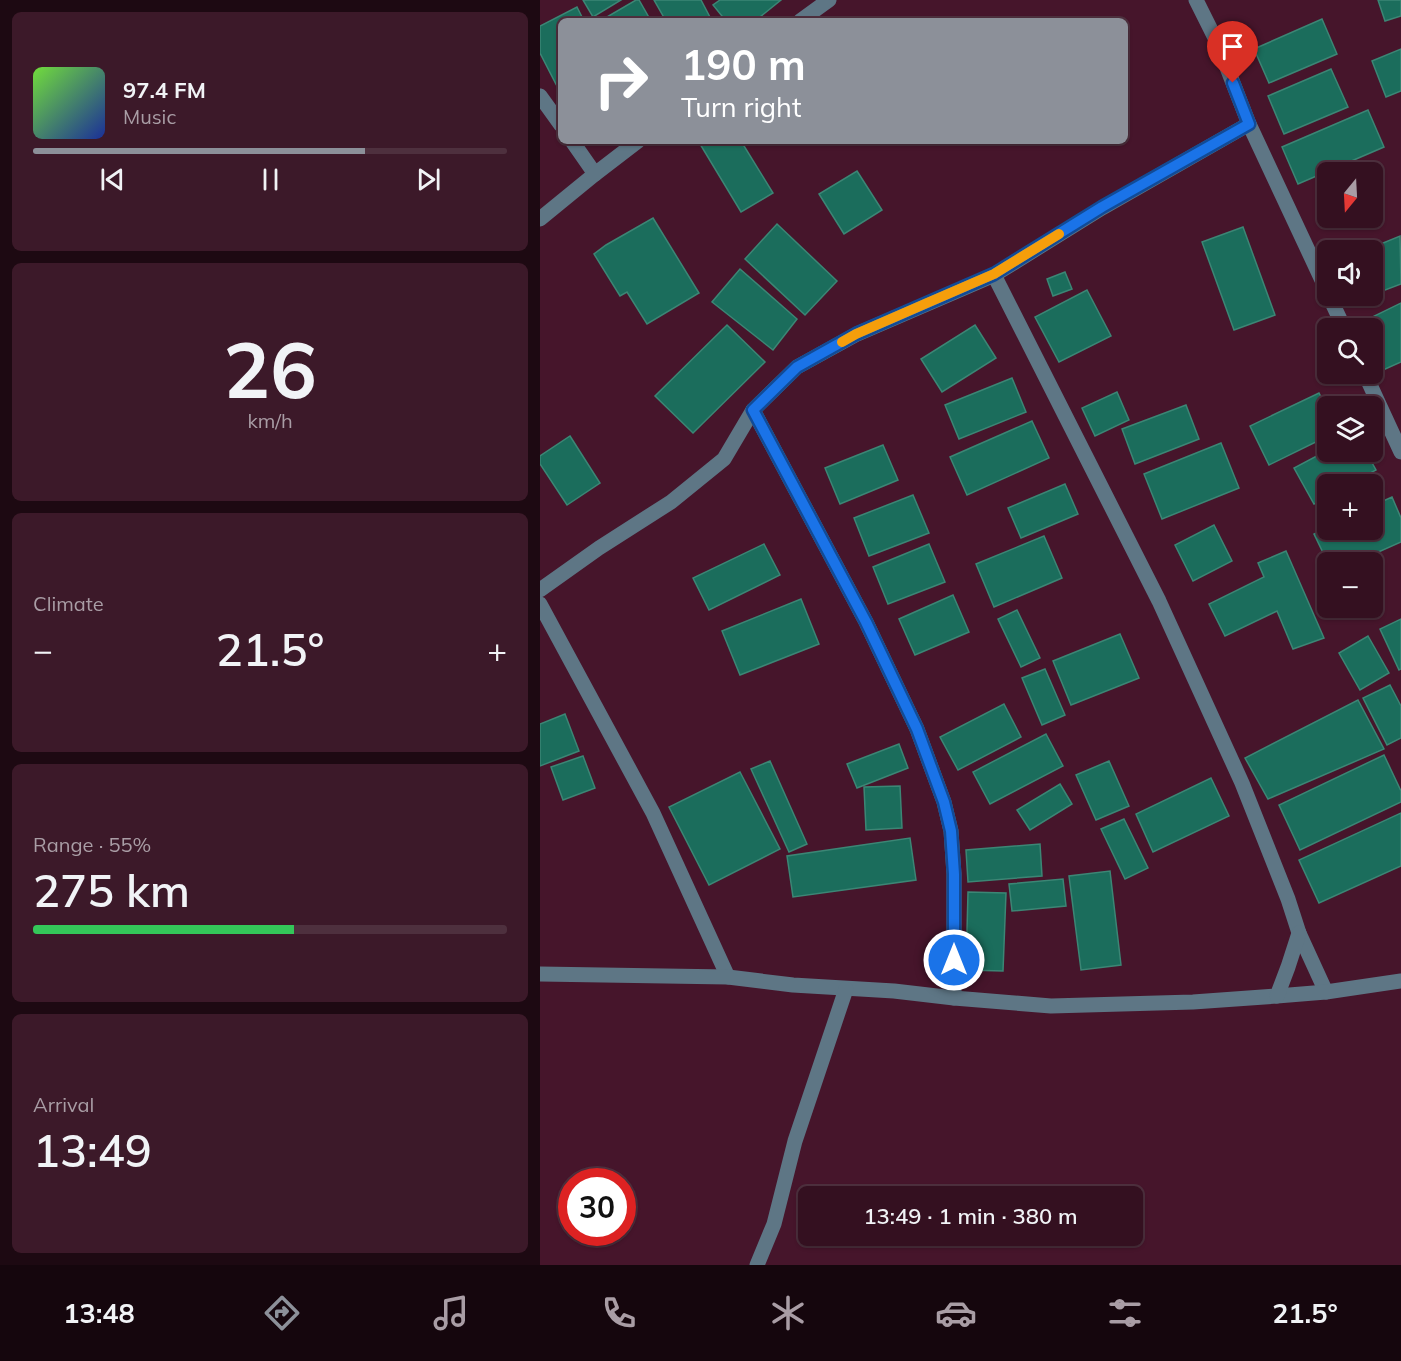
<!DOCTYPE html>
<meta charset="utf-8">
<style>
body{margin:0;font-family:Mulish,sans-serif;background:#3c1929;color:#f1f3f6;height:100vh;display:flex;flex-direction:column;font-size:22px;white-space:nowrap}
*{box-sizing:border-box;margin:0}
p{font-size:20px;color:#a99da5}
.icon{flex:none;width:33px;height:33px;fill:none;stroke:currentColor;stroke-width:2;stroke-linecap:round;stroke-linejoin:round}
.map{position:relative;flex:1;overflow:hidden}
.panel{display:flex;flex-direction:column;gap:12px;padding:12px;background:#1d0912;width:540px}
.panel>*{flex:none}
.banner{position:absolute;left:18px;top:18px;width:570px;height:126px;border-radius:9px;box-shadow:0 2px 4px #0004,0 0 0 2px #4e303e;background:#8c9099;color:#fff;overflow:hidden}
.needle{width:39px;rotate:198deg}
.buttons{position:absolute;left:777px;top:162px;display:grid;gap:12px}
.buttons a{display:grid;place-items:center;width:66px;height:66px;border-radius:9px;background:#341020;box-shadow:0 2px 4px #0004,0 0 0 2px #4e303e;font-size:30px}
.speed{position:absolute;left:18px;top:1168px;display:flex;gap:12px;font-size:30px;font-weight:700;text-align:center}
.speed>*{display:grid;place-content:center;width:78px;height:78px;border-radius:50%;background:#341020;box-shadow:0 2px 4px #0004,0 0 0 2px #4e303e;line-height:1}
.speed .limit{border:9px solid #d22;background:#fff;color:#111}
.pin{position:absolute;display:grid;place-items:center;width:51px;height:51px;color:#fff;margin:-62px -26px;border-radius:50% 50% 50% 0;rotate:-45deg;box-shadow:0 0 6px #0007}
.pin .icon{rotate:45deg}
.me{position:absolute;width:66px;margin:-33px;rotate:0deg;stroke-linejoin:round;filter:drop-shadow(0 0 4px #0008)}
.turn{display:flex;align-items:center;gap:21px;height:126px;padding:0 24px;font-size:27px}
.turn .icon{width:78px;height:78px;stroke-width:2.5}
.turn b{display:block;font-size:42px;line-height:51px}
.big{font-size:45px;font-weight:600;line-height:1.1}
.panel .tile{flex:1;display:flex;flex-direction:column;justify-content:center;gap:9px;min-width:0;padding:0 21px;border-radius:9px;background:#3c1929}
.panel .dial{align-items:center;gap:0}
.dial b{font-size:78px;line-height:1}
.song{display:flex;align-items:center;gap:18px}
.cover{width:72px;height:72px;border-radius:9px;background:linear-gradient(135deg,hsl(100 70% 55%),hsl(230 70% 35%))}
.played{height:6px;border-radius:3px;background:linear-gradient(90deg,#8c9099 70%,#4e303e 70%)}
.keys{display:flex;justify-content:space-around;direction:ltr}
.heat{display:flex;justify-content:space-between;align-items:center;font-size:33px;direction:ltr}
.charge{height:9px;border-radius:4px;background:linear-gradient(90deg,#34c759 55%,#4e303e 0)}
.trip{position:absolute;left:258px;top:1186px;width:345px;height:60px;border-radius:9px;background:#341020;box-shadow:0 2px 4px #0004,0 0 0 2px #4e303e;font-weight:600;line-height:60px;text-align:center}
.dock{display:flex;height:96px;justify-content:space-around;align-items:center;background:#15060d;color:#a99da5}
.dock .icon{width:42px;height:42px}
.dock .on{color:#8c9099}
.dock b{font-size:27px;color:#f1f3f6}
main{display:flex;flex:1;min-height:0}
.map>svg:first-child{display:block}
</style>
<main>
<section class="panel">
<div class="tile">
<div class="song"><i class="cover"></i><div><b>97.4 FM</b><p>Music</p></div></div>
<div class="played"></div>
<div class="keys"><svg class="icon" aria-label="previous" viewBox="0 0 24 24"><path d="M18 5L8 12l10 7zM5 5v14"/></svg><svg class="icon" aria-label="pause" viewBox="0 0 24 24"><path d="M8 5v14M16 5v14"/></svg><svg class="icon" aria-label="next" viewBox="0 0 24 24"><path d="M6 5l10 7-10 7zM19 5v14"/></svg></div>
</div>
<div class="tile dial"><b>26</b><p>km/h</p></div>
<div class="tile"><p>Climate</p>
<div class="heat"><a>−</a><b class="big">21.5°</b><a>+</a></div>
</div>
<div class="tile"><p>Range · 55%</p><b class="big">275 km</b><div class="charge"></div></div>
<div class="tile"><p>Arrival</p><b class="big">13:49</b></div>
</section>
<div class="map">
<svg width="861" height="1265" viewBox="0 0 861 1265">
<rect width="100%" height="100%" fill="#46152b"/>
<g fill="#1b6d5c" stroke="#3c8675" stroke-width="1.5">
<path d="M43,0H81L53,17Z"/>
<path d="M96,0H99L111,21H60Z"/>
<path d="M114,0H161L172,21H126Z"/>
<path d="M180,0H241L215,21H186L173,5Z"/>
<path d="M838,0H861V16L845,21Z"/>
<path d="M37,7L44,21H21V94L0,53V26Z"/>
<path d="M782,19L797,54L729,83L714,49Z"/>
<path d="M861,49V91L846,97L832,61Z"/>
<path d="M791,69L808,107L744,134L728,96Z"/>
<path d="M828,110L844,147L758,184L742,147Z"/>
<path d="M165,141H201L233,193L201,212L160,144Z"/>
<path d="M317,171L342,210L304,234L279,194Z"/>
<path d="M113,218L159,293L107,324L87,292L80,296L54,254L66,245Z"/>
<path d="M237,224L297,281L265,315L205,259Z"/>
<path d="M703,227L735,315L694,330L662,242Z"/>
<path d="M860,236L861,284L832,295V250H826Z"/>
<path d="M200,269L257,319L233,350L172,302Z"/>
<path d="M525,272L532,289L513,296L507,279Z"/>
<path d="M547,290L571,336L519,362L495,317Z"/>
<path d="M815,296H832L818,302Z"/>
<path d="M861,303V362L843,370L832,349V328H823L820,323Z"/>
<path d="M187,325L225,362L153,433L115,396Z"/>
<path d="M435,325L456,358L402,392L381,359Z"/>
<path d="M472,378L486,412L419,439L405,405Z"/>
<path d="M577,392L589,420L555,436L542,408Z"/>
<path d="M779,393L788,410V436L729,465L710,426Z"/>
<path d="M646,405L659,439L595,464L582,429Z"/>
<path d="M492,421L509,458L427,495L410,457Z"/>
<path d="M30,436L60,483L27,505L0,464V456Z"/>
<path d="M681,443L699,488L622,519L604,474Z"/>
<path d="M343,445L358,480L300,504L285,468Z"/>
<path d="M788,450V452H826L836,470L810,484H788V497L774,504L754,468Z"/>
<path d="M525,484L538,514L481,538L468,508Z"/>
<path d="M373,495L389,533L329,556L314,518Z"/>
<path d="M852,497L861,518V542L816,562L788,563L774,534L788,527V530H832V506Z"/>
<path d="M674,525L692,561L653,581L635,545Z"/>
<path d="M504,536L522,578L454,607L436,564Z"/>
<path d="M224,544L240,575L169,610L153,578Z"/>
<path d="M389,544L405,582L348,604L333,567Z"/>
<path d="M746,551L784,638L753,649L737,611L685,636L669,604L724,577L718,563Z"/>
<path d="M413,595L429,632L375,655L359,619Z"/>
<path d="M261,599L279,644L200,675L182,631Z"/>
<path d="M477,610L500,658L481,667L458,619Z"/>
<path d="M861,619V669L859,670L840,629Z"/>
<path d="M580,634L599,678L531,705L513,661Z"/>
<path d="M828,636L849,673L820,690L799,653Z"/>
<path d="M505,669L525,715L502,725L482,678Z"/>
<path d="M850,685L861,706V738L847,745L823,698Z"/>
<path d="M818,700L844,749L728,799L705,758Z"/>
<path d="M464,704L481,737L418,770L400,737Z"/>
<path d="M25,714L39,751L0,766V724Z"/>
<path d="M506,734L523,766L450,804L433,772Z"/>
<path d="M359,744L368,768L317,788L307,764Z"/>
<path d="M844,755L861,791V802L760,850L739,805Z"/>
<path d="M43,756L55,788L23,800L11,767Z"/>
<path d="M230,761L267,844L249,852L211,769Z"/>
<path d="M569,761L589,806L556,820L536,775Z"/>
<path d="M200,772L240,849L169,885L129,807Z"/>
<path d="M671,778L689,816L613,852L596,814Z"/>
<path d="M520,784L532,804L490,830L477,810Z"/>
<path d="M360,786L362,828L326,830L324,787Z"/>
<path d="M861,813V866L779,903L759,860Z"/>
<path d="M584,819L608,868L585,879L561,829Z"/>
<path d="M370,838L376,880L253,897L247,856Z"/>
<path d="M500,844L502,876L428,882L426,850Z"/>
<path d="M570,871L581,965L541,970L529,876Z"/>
<path d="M523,879L526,906L472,911L469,884Z"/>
<path d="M428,892L466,893L463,971L426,970Z"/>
</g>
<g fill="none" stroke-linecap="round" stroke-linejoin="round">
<g stroke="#5e7685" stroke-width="15">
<path d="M656,0L677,42L709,124L788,293"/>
<path d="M260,21L289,0"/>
<path d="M0,96L21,125"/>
<path d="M32,141L55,174"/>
<path d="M0,219L55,174L98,141"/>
<path d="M454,275L619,601L702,783L748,899L759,933L786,992"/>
<path d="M789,296L804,328"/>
<path d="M825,374L861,452"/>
<path d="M213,410L326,622L377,729L404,802L411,831L414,874V998"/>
<path d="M0,590L59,548L131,502L184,459L213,410L257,367L317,334L454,275L562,208L709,124"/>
<path d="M0,604L113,813L188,977"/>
<path d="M0,974L188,977L253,985L354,991L414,998L511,1006L653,1002L737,996L786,992L861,981"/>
<path d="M737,996L748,967L759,933"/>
<path d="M217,1265L234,1224L255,1141L306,989"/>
</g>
</g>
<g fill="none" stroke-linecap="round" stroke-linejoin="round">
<g stroke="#114b97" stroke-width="15">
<path id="route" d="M414,960V874L411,831L404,802L377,729L326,622L213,410L257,367L316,334L454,274L562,207L709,124L693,83"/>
</g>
<use href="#route" stroke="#1a73e8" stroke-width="10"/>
<path stroke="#f59e0b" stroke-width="10" d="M302,342L316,334L387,303L454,274L519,234"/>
</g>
</svg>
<div class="buttons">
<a><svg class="needle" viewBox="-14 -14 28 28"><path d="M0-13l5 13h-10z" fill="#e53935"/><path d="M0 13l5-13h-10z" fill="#a99da5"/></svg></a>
<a><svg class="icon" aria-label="sound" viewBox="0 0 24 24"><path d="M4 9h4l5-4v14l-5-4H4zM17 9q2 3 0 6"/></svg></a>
<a><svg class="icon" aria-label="search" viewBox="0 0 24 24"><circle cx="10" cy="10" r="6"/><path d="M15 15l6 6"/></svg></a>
<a><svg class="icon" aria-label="layers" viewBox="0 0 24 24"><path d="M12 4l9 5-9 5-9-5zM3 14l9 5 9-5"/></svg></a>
<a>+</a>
<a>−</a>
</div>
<div class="speed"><div class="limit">30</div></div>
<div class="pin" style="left:693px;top:83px;background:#d93025"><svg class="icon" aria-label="arrive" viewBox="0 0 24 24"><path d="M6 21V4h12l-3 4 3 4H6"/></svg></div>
<svg class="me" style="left:414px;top:960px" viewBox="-20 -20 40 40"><circle r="17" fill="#1a73e8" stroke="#fff" stroke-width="3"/><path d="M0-11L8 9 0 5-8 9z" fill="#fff"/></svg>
<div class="trip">13:49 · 1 min · 380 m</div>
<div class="banner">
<div class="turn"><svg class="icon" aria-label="right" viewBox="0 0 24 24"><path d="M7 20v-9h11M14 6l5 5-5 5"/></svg><div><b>190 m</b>Turn right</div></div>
</div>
</div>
</main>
<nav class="dock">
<b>13:48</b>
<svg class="icon on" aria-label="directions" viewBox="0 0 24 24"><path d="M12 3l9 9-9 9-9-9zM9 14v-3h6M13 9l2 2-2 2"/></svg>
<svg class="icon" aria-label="music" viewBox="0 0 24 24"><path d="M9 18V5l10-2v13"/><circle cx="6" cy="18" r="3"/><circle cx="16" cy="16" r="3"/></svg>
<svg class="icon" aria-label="phone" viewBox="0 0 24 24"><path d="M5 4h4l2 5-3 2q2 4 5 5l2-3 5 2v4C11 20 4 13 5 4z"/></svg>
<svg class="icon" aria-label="climate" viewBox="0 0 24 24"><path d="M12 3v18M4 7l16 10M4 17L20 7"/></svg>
<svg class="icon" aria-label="car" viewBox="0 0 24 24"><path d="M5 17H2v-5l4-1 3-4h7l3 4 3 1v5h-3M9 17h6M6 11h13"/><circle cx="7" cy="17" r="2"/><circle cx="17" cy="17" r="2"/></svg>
<svg class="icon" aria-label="filters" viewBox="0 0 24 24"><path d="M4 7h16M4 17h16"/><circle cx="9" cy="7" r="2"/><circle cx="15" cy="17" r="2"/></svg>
<b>21.5°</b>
</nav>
